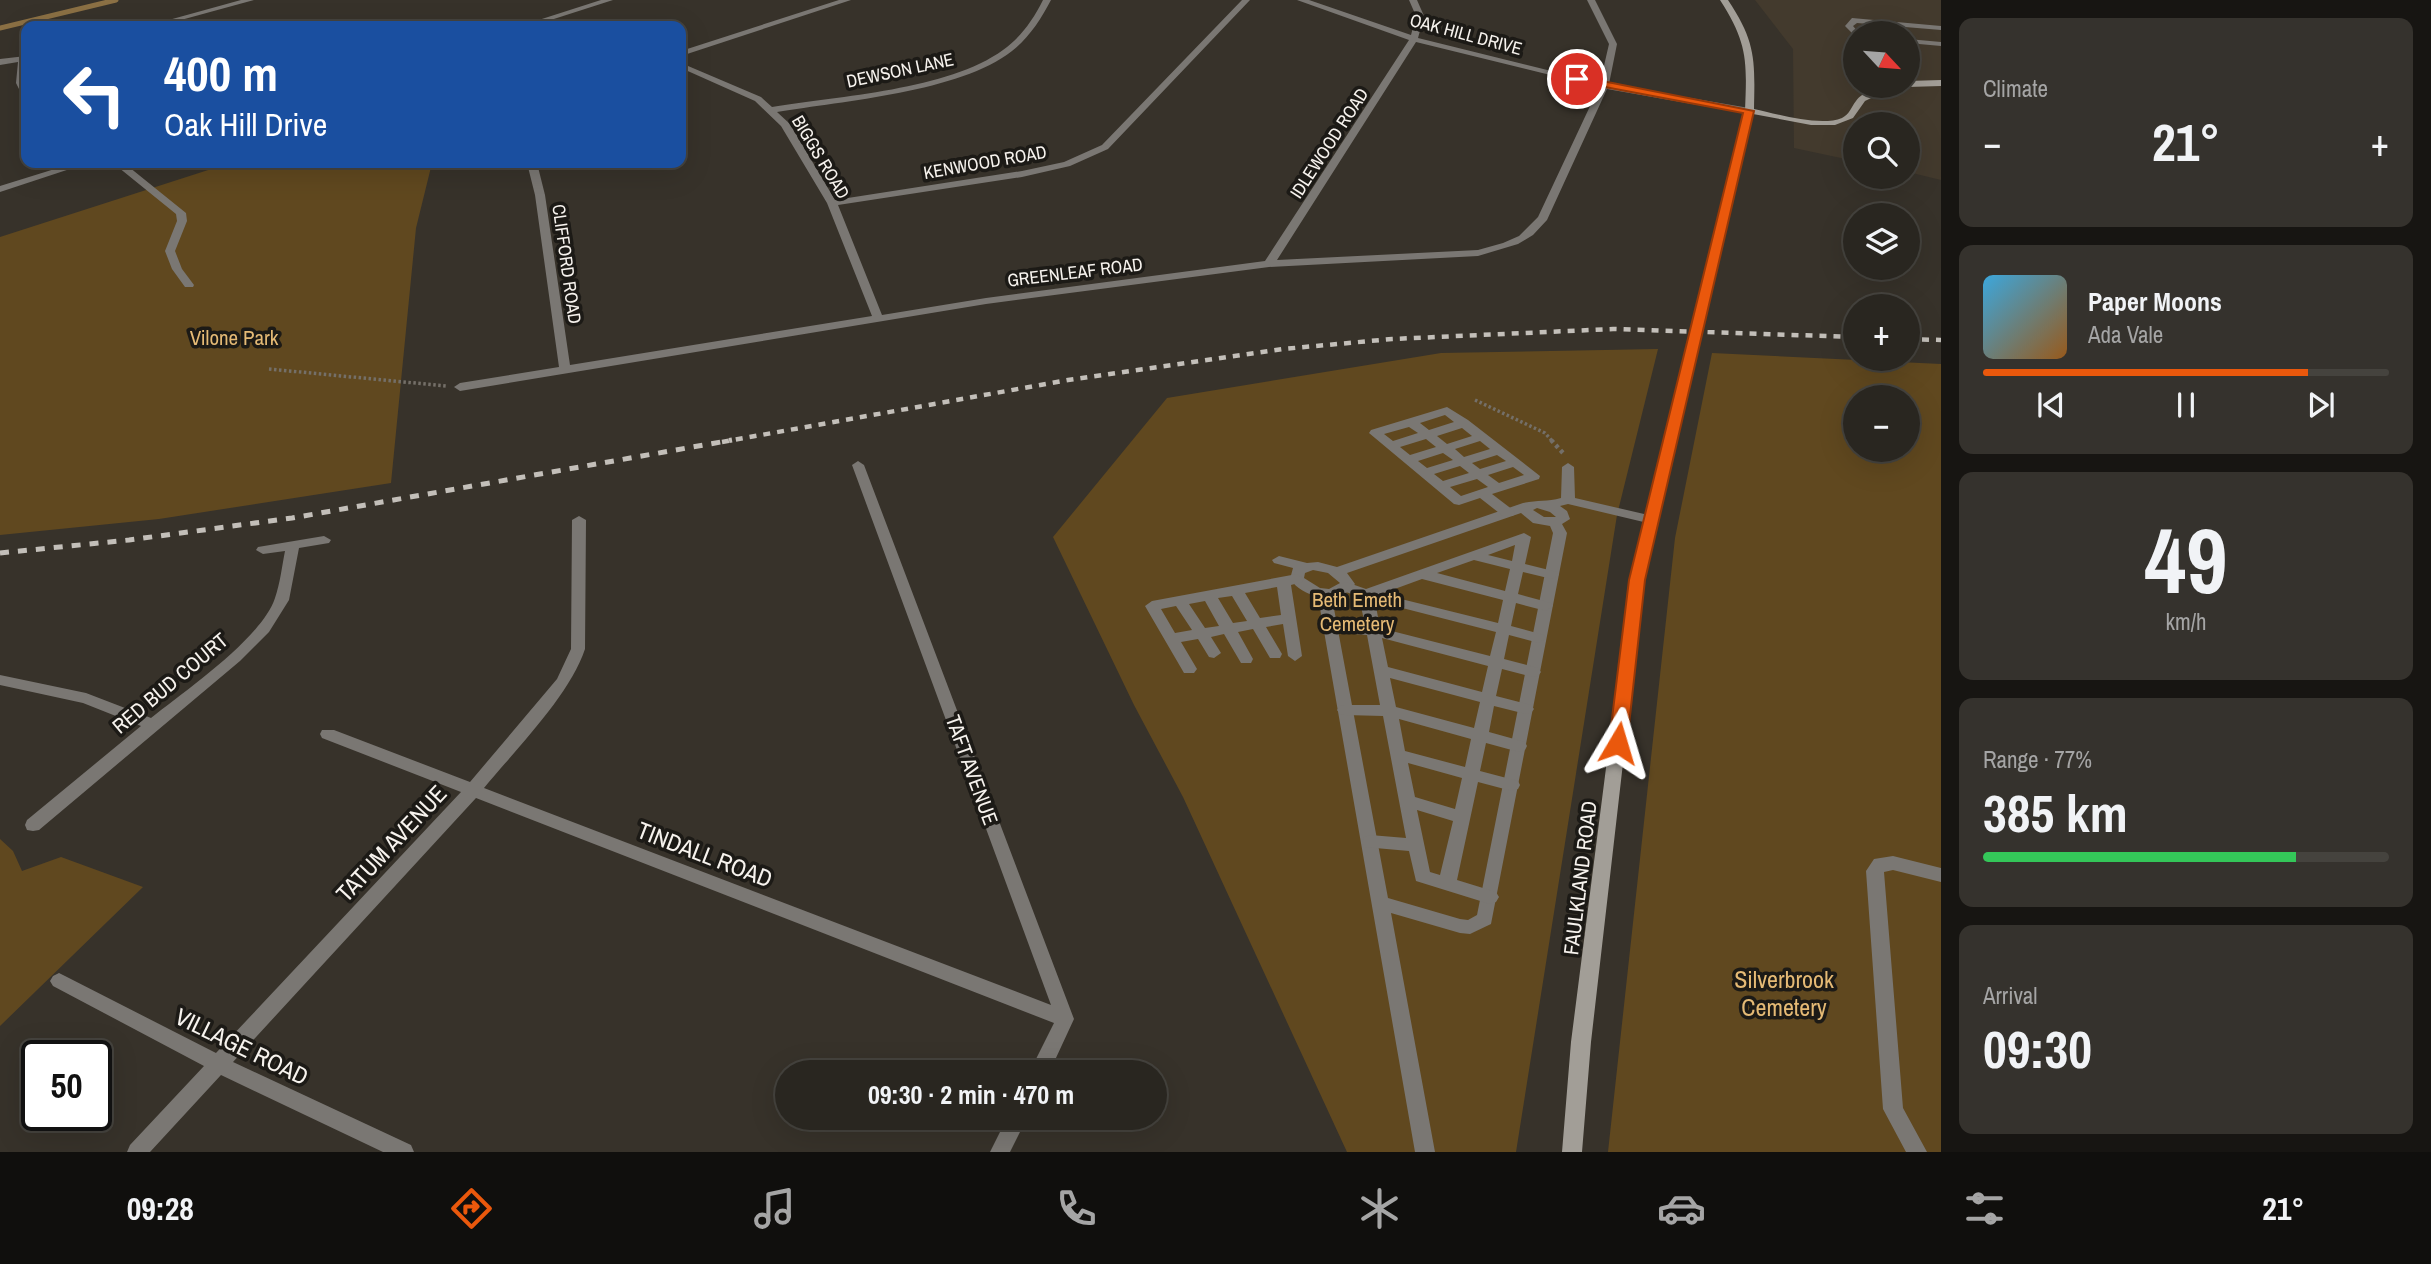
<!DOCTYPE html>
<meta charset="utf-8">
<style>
body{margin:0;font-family:"Archivo Narrow",sans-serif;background:#35322d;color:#f1f3f6;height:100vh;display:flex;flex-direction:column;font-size:26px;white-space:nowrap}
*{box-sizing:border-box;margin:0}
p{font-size:23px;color:#a5a5a5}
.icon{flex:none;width:38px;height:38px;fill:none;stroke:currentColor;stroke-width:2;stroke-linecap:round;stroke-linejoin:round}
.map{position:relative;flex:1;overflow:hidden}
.details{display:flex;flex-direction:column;gap:18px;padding:18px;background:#171512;width:490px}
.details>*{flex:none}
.banner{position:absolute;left:21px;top:21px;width:665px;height:147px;border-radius:14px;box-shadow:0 7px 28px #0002,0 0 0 2px #45433e;background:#1a4fa0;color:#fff;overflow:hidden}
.needle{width:46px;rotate:116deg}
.controls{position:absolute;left:1843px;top:21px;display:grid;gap:14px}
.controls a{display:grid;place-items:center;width:77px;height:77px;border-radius:50%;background:#292620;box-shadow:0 7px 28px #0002,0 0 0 2px #45433e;font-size:35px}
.speed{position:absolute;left:21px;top:1040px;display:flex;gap:14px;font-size:35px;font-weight:700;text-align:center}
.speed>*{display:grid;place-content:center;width:91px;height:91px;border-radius:50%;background:#292620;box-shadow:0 7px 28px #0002,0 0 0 2px #45433e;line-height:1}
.speed .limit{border:4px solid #111;border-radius:10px;background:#fff;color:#111}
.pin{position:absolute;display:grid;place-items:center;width:60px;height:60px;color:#fff;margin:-30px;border:4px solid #fff;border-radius:50%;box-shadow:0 2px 7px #0007}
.me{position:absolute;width:77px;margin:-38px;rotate:7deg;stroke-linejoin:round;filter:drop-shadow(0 0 5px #0008)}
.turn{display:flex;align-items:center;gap:24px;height:147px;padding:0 28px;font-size:32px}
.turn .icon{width:91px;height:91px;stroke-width:2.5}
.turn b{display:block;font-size:49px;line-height:60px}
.big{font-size:52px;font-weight:800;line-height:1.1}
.details .tile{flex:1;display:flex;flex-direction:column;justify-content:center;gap:10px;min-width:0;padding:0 24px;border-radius:14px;background:#35322d}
.details .dial{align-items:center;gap:0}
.dial b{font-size:91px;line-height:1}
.song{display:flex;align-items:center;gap:21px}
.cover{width:84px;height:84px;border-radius:10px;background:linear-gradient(135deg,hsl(200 70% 55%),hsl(30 70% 35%))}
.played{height:7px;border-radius:4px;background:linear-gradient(90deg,#ea580c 80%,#45433e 80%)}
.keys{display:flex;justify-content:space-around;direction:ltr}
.heat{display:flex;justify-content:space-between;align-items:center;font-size:38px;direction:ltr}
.charge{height:10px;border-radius:5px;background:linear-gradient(90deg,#34c759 77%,#45433e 0)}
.trip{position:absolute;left:775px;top:1060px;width:392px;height:70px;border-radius:35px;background:#292620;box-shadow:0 7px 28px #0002,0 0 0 2px #45433e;font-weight:800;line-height:70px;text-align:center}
.tabs{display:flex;height:112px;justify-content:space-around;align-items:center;background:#100f0d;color:#a5a5a5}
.tabs .icon{width:49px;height:49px}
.tabs .selected{color:#ea580c}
.tabs b{font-size:32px;color:#f1f3f6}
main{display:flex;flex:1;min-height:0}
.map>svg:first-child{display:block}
</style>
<main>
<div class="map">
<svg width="1941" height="1152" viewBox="0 0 1941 1152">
<rect width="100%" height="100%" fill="#37322a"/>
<path fill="#433a2d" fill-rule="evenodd" d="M1755,0H1941V180L1908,172V124H1855V161L1794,148L1793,49ZM1855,33H1908V86H1855Z"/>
<g fill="#60481f" fill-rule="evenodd">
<path d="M230,163H432L416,228L391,483L159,519L0,535V237Z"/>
<path d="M1658,349L1617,515L1516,1152H1347L1183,797L1134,705L1053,537L1167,398L1441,353Z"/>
<path d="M1712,353L1941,364V1152H1608L1675,538ZM1855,397H1908V450H1855Z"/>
<path d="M0,839L13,851L22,871L61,857L143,887L0,1026Z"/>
</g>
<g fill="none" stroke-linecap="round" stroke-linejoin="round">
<path stroke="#8b7044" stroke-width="5" d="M0,28L116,0"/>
<g stroke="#746f68" stroke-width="3.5" stroke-dasharray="2.5 2.5" stroke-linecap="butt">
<path d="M269,369L446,386"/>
<path d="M1475,400L1545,433L1553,442"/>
</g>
<path stroke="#746f68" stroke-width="4.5" stroke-dasharray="3.5 3.5" stroke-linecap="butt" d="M1551,440L1563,453"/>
<g fill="#7a7773" fill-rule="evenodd">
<path d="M1852,18L1941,26V30L1857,23L1853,26L1859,33H1855V36L1845,26Z"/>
<path d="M1908,39L1941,42V46L1908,43Z"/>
<path d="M1568,463L1574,467L1575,498L1657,517L1659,520L1652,524L1568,504L1560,506L1567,511L1570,519L1562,524L1567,533L1491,924L1470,934L1460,933L1391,913L1435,1152H1415L1318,597C1306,593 1297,589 1290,579L1293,568L1274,563L1272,560L1279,556L1307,563L1318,562L1337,567L1523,503C1537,500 1547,502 1561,498L1562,467ZM1537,508L1550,512L1556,517H1544L1533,510ZM1521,513L1533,523L1550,526L1553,533L1477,915L1468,920L1460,919L1388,898L1332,598L1348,592L1355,584L1347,573ZM1313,570L1328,573L1340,583L1329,589L1320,588L1304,578L1305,573Z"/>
<path d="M324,536L331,540L329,543L299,548L289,600L269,632L240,661L39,830L33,831L27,830L25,825L27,820L141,726L83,703L0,685V675L86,693L151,718C185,691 262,638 275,598C280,584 282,566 285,551L263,554L256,550L258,547Z"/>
<path d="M1893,856L1941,868V882L1893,870L1884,872L1903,1108L1927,1152H1906L1883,1109L1866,871L1874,859Z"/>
</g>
<g fill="#7a7773" fill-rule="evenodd">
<path d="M241,0H254L159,26H147Z"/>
<path d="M601,0H613L532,26H520Z"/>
<path d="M839,0H851L681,56V51Z"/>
<path d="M1043,0H1051C1041,19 1029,38 1012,51C960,92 843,101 777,112L790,124L835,200L1022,171L1064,162L1102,145L1242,0H1250L1108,149L1070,166L1022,177L838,205L882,315L986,298L1265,261L1409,40L1297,0H1309L1411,35L1416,16L1409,0H1417L1424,16L1418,38L1600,83L1609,44L1587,0H1595L1617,44L1609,84L1749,108L1753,111L1749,114L1607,89L1547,220L1533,235L1518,244L1478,256L1269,267L986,304L460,391L454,387L460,383L559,367L535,195L527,163H537L545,195L570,365L872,316L827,203L781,126L755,101L681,68V63L761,97L772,107C839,96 948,90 1003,50C1021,37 1033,20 1043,0ZM1416,42L1599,87L1538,217L1519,236L1503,243L1478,250L1277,260Z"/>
<path d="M26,56V98L23,97L16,83L18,62L0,65V59Z"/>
<path d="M74,163H88L0,192V186Z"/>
<path d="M113,163H124L186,213L187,221L175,251L182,269L194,285L193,287H185L172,269L165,251L177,221L176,214Z"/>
<path d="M1447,407L1468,420L1540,476L1539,479L1492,494L1513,510L1515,513L1513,516H1503L1480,498L1459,505L1454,504L1369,433L1371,430ZM1445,415L1454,422L1429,430L1420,423ZM1409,427L1418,433L1393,441L1384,434ZM1462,428L1472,436L1447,444L1437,436ZM1426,439L1436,447L1410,455L1400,447ZM1480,441L1490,449L1464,457L1455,449ZM1443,453L1453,460L1427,468L1418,461ZM1497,455L1506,461L1480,469L1472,463ZM1460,466L1469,473L1443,481L1434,474ZM1513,467L1524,475L1499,483L1488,475ZM1477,479L1488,487L1461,496L1450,487Z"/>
<path d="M858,461L864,465L1074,1019L1049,1073H1029L1054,1023L476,798L233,1062L411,1145L414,1152H383L221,1075L150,1152H127L130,1145L204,1066L53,986L50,981L53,976L59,973L65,976L216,1053L461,792L322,738L320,734L322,730H334L470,782L557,679L571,649L572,520L579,516L586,520L585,649C570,695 516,749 484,788L1051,1005L852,465Z"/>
<path d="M1524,533L1531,537L1525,564L1557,572L1559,575L1552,579L1523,572L1518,594L1551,603L1553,606L1546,611L1516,603L1511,626L1544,635L1546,638L1539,643L1509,635L1504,659L1538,668L1541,672L1538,676L1533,677L1502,669L1496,696L1531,705L1534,709L1531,713L1526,714L1494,706L1489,732L1525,742L1527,746L1525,750L1519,752L1486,743L1480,771L1518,781L1520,785L1518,789L1512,791L1478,782L1457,880L1496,892L1499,897L1496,902L1490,904L1416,881L1409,851L1364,847L1362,842L1364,837L1370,835L1406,838L1383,716L1345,715L1340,714L1337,710L1340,706L1345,705H1380L1367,635L1330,632L1323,627L1330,622L1365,625L1359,597L1341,590L1339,587L1341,584L1346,582L1366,589ZM1515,545L1512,561L1488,555ZM1474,560L1510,569L1505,591L1437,573ZM1422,579L1503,600L1498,623L1381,594ZM1375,601L1496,632L1490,656L1380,628ZM1382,638L1488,666L1482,692L1388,667ZM1390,678L1480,702L1474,728L1396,707ZM1399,719L1471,739L1465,767L1405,751ZM1408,763L1462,778L1455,809L1415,797ZM1417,810L1453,821L1440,875L1430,872Z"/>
<path d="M1297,574L1304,579L1302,582L1291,585L1302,656L1295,661L1288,656L1283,624L1266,627L1282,654L1280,658H1270L1253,629L1238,632L1253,659L1251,663H1241L1224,634L1211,637L1221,653L1214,658L1209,657L1198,639L1181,642L1197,669L1194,673H1184L1145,606L1152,601ZM1277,587L1281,615L1260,618L1245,593ZM1232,596L1247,621L1233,623L1218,598ZM1205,601L1219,626L1205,628L1189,604ZM1176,606L1192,630L1175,633L1161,609Z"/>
<path d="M1007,1118H1027L1010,1152H990Z"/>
</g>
<g fill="#a29e97" fill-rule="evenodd">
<path d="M1720,0H1728C1756,42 1755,60 1754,109C1777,114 1820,127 1842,118C1850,114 1851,107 1856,101C1863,90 1885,85 1896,86L1865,101L1853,118L1835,125H1811L1753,114L1644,580L1591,1042L1582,1152H1562L1571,1042L1630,580L1745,111C1747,62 1748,43 1720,0Z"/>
<path d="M1941,80V86L1908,87L1905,86H1908V81Z"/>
</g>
<g stroke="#c3bfb9" stroke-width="4.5" stroke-dasharray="7 7" stroke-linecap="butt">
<path d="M1908,339L1941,340"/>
<path d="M722,442L1068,380L1283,349L1392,339L1613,329L1855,337"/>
</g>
<path stroke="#c3bfb9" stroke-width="5" stroke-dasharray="9 9" stroke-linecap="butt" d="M0,553L129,540L292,518L732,440"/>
</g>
<path fill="#ea580c" stroke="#983908" stroke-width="2" d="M1577,76L1754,111L1645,580L1627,743L1624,747H1611L1609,743L1629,580L1743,113L1573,81L1572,79Z"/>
<g text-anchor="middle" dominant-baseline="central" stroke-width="7" stroke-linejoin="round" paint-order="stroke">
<g font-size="18" fill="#f7f3ee" stroke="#1c1a16">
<text transform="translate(1466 34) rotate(15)">OAK HILL DRIVE</text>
<text transform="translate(900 70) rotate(-12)">DEWSON LANE</text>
<text transform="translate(1329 143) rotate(-57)">IDLEWOOD ROAD</text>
<text transform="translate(821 157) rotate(59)">BIGGS ROAD</text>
<text transform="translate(985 162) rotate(-10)">KENWOOD ROAD</text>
<text transform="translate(567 264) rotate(82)">CLIFFORD ROAD</text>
<text transform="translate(1075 272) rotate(-7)">GREENLEAF ROAD</text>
</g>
<g font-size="21" fill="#e5ba75" stroke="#1c1a16">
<text x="234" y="337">Vilone Park</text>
<text x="1357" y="599">Beth Emeth<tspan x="1357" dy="24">Cemetery</tspan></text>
</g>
<g font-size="21" fill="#f7f3ee" stroke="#1c1a16">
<text transform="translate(170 683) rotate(-40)">RED BUD COURT</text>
<text transform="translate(972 770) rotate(70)">TAFT AVENUE</text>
<text transform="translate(1580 878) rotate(-83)">FAULKLAND ROAD</text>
</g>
<g font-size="24" fill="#f7f3ee" stroke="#1c1a16">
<text transform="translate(391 843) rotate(-47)">TATUM AVENUE</text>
<text transform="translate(705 854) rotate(21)">TINDALL ROAD</text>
<text transform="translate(242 1046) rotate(26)">VILLAGE ROAD</text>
</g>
<g font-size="24" fill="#e5ba75" stroke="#1c1a16">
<text x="1784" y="979">Silverbrook<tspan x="1784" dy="28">Cemetery</tspan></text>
</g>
</g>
</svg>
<div class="controls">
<a><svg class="needle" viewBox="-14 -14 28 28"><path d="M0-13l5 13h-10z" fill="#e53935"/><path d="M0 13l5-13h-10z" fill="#a5a5a5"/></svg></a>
<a><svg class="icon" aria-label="search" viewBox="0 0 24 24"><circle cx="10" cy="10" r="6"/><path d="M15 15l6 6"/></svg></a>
<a><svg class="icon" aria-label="layers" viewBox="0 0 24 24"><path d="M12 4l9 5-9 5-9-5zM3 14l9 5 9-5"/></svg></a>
<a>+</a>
<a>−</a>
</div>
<div class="speed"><div class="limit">50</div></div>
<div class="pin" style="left:1577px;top:79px;background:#d93025"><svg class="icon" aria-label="arrive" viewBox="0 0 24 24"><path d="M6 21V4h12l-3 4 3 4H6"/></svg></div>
<svg class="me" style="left:1618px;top:743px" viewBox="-20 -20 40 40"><path d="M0-17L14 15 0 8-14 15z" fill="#ea580c" stroke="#fff" stroke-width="4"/></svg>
<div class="trip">09:30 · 2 min · 470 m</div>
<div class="banner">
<div class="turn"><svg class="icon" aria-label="left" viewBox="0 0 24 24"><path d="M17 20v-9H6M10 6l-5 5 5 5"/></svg><div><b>400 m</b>Oak Hill Drive</div></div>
</div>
</div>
<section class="details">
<div class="tile"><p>Climate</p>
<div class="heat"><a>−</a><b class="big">21°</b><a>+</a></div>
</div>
<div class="tile">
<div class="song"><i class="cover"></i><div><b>Paper Moons</b><p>Ada Vale</p></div></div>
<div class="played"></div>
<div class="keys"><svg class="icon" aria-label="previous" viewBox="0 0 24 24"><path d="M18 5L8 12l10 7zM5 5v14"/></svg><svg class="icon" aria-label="pause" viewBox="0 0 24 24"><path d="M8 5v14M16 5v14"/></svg><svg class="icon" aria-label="next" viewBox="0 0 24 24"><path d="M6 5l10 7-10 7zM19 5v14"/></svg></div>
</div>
<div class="tile dial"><b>49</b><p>km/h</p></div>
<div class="tile"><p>Range · 77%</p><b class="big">385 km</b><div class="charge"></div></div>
<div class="tile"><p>Arrival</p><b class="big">09:30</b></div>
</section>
</main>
<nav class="tabs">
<b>09:28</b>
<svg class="icon selected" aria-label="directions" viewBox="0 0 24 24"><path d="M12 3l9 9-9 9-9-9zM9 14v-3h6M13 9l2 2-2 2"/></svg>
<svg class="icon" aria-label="music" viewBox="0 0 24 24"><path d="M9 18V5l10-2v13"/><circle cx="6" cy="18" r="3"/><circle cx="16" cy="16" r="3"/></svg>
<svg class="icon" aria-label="phone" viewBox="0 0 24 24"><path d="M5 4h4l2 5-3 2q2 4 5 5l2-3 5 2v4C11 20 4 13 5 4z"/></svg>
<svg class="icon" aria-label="climate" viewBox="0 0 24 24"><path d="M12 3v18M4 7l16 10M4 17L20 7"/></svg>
<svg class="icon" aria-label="car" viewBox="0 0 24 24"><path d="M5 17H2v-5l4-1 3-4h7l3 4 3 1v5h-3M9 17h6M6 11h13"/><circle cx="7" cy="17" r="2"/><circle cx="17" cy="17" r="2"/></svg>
<svg class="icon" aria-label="filters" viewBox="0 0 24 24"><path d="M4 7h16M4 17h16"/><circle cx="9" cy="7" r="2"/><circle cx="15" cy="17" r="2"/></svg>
<b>21°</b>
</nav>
